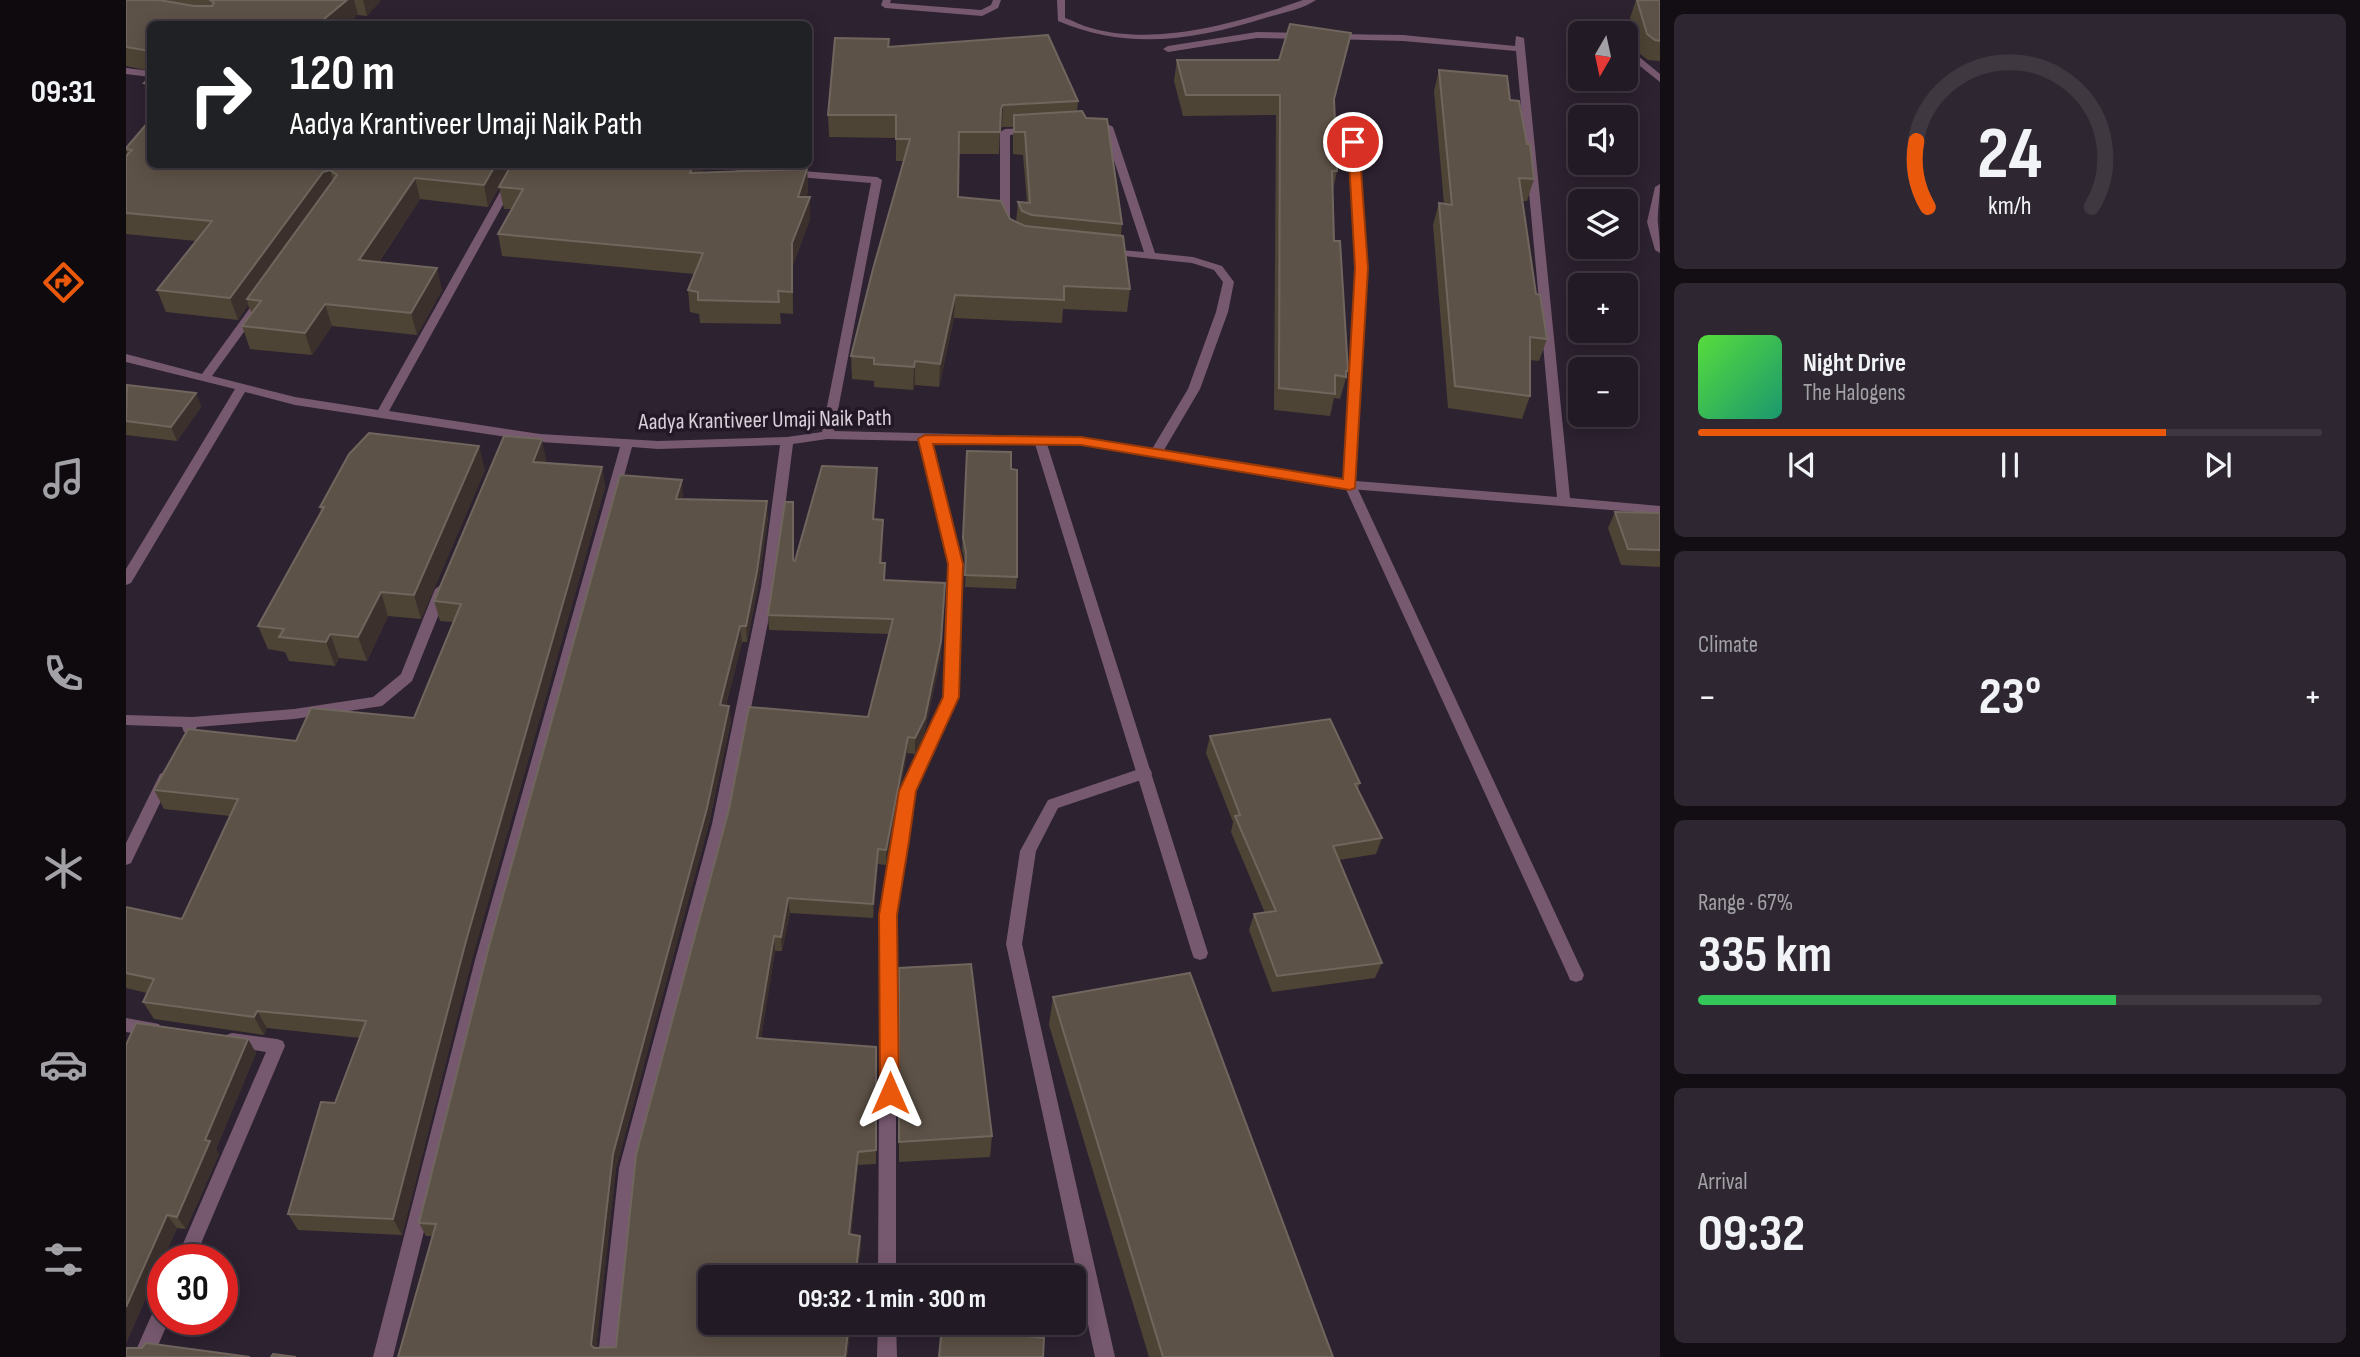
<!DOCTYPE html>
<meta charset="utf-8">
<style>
body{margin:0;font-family:"Sofia Sans Condensed",sans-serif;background:#2e2731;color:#f1f3f6;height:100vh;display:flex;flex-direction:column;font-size:26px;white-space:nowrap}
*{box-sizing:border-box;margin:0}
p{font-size:23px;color:#a2a1a6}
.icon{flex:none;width:38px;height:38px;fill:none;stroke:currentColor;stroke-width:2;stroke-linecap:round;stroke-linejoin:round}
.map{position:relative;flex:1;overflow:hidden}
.drawer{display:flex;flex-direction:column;gap:14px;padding:14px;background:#130e14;width:700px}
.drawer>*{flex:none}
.banner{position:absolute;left:21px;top:21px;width:665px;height:147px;border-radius:10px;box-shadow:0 4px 18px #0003,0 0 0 2px #3f3841;background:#202124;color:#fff;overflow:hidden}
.needle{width:46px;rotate:189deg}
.tools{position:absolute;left:1442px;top:21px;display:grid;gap:14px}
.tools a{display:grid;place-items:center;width:70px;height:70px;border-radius:10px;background:#221a24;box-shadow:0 4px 18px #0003,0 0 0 2px #3f3841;font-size:35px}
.speed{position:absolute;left:21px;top:1244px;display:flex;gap:14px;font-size:35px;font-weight:700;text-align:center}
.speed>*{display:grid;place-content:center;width:91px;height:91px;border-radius:50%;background:#221a24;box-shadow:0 4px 18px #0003,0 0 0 2px #3f3841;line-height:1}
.speed .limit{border:10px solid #d22;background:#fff;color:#111}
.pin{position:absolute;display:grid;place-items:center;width:60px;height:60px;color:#fff;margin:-30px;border:4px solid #fff;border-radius:50%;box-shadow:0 2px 7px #0007}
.me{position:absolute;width:77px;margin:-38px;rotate:0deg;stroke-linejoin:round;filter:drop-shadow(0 0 5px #0008)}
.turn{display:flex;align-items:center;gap:24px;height:147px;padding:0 28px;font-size:32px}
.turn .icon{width:91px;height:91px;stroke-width:2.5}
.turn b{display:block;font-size:49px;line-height:60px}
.big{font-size:52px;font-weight:700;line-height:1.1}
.drawer .widget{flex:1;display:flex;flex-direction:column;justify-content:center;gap:10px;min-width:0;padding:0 24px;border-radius:10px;background:#2e2731}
.drawer .dial{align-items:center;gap:0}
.dial svg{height:182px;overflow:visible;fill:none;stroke:#3f3841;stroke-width:7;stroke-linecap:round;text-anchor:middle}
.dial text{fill:#f1f3f6;stroke:none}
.song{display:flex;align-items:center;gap:21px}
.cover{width:84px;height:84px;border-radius:10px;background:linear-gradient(135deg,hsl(110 70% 55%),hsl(160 70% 35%))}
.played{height:7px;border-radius:4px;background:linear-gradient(90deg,#ea580c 75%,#3f3841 75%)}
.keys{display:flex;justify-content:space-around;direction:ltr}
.heat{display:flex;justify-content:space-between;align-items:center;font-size:38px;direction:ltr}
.charge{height:10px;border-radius:5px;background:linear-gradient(90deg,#34c759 67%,#3f3841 0)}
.trip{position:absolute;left:572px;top:1265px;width:388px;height:70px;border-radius:10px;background:#221a24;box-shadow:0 4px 18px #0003,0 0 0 2px #3f3841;font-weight:700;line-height:70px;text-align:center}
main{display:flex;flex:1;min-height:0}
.dock{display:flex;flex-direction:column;width:126px;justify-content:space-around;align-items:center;background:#0e0a0e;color:#a2a1a6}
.dock .icon{width:49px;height:49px}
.dock .active{color:#ea580c}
.dock b{font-size:32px;color:#f1f3f6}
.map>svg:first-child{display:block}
</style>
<main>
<nav class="dock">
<b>09:31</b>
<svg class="icon active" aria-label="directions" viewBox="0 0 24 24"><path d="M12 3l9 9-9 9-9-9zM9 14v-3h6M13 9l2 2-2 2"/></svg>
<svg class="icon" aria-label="music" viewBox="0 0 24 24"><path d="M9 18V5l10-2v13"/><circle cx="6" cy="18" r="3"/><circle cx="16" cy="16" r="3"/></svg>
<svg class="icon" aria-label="phone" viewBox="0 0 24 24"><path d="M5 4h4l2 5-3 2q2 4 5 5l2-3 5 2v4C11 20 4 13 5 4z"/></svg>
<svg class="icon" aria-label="climate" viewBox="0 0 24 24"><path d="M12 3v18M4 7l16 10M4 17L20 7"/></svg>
<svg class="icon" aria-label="car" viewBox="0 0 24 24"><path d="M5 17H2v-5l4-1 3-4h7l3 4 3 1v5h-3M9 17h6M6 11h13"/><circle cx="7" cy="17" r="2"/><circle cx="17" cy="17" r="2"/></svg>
<svg class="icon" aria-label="filters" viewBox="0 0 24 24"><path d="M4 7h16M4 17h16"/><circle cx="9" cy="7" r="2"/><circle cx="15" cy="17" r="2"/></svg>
</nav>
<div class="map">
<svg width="1534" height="1357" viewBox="0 0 1534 1357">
<rect width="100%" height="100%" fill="#2d2230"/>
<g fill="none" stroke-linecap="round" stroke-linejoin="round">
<g fill="#77596f" fill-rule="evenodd">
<path d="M757,0H765L764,3L855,10L865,5L867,0H875L872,8L856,16L759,8L755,5Z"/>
<path d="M1224,481L1230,485L1458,975L1456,980L1450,982L1444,980L1442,975L1218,485Z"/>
<path d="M1019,767L1024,769L1026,773L1024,777L932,808L910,851L896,944L989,1357H969L880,944L894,851L922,800Z"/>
</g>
<g fill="#77596f" fill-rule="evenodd">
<path d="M931,0H939V18C948,21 956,26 965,28C1031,47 1115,22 1177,0H1190C1177,9 1156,13 1139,18C1069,40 1002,51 932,21Z"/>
<path d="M1131,32L1180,33L1185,36L1180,39L1131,38L1042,52L1037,49L1042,46Z"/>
<path d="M1207,34L1277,35L1389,46L1390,36L1398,38L1444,498L1534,506V514L1224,489L955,445L921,444L1082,953L1080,958L1074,960L1068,958L1066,953L909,444L806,441L837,564L832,697L789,791L770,915V1278H752L754,915L775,791L818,697L823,564L793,441L701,439L667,444L649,587L602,824L511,1168L492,1357H472L493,1168L586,824L635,587L654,445L532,449L506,447L365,960L267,1357H247L349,960L494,447L414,442L169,405L119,392L5,583L0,585V569L109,389L0,362V354L76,374L131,298L135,297L141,300L86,376L169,397L252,410L379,183L384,180L389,183L263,411L414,434L532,441L661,437L696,432L745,183L613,172L608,169L613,166L751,177L756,180L708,431L955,437L1026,449L1062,389L1090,312L1097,282L1088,270L1066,263L978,254L977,252L982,249L1018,252L978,130L965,131L960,128C966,123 981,122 987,127L1029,253L1067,257L1096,266L1108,282L1102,312L1074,389L1038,450L1218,480L1231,268L1222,142L1227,139L1232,142L1241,268L1230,481L1431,497L1390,51L1277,41L1204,39V35Z"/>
<path d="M1500,51H1506L1534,74V82L1500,55Z"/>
<path d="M0,68L24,71V77L0,74Z"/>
<path d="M903,128L908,131L906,133L884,135V219L888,227L883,230L879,229L874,219V132L879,129Z"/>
<path d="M1534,184C1534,195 1531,215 1532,224C1533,234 1534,243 1534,253L1529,250L1521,222L1529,187Z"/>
<path d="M316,584L323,589L286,681L256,706L168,719L71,727L68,732H58L56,727L0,725V715L66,717L168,709L247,697L275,674L309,589Z"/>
<path d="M39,772L44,774L46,778L5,863L0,865V843L34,774Z"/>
<path d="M0,1018L33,1024L35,1029L33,1034L27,1036L0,1032Z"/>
<path d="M106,1033L151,1039L157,1041L159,1046L68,1260H50L140,1052L100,1045L98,1040L100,1035Z"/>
<path d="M37,1303V1320H43L27,1357H7L30,1305Z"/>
<path d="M752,1323H770L771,1357H751Z"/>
</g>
</g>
<g fill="#4e4435" fill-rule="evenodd">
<path d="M0,0H255L241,16L232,15L24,24V71L0,66Z"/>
<path d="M1510,0H1534V61L1522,60L1514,54L1504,18Z"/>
<path d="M763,47L952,101L951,111L996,224L995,235L1004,289L1001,312L937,309L936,323L828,318L813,387L789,385L787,390L748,387V381L726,379L725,356L778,161H770V138L703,137L702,115ZM876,127H887V154L897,155L901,202H892L890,222L832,197V154H873L874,129Z"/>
<path d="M1220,53L1208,102L1211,171L1207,190L1208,241L1222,371L1214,399L1208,398L1204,416L1148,410L1150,115L1057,116L1048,81L1051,60H1153Z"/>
<path d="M1313,70L1384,100L1408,179L1401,201H1397L1410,294L1421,339L1413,361L1404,360V396L1396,419L1322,408L1307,225L1313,203L1318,204L1308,91Z"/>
<path d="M24,77V102L18,83Z"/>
<path d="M24,120V164H580L576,172L681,169L682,191L680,197L684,219L667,265V314L654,313L655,324L574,323L573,314L564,312L562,290L568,274L376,256L372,234L386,209H378L373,187L362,207L294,199L253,262L316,290L291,335L206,326L186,355L124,349L116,326L126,314L122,305L112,320L40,312L31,290L70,241L0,234V156L1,155L0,148Z"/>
<path d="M0,386L70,393L75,407L51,441L0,435Z"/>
<path d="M841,451L885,469L891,577L890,589L839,587L840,564L836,550Z"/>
<path d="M420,459L419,463L476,467L479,487L346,959L276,1235L172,1230L162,1214L209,1103L234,1038L141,1028L138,1035L28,1019L17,1002L21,993L0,988V907L56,919L104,816L38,809L28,790L170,741L288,718L327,622L314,621L308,601Z"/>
<path d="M359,470L295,619L262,616L241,661L213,658L209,666L163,661L159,652L142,649L132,626L195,512L194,507Z"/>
<path d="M751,483L748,519L757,520L756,563L759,580L815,657L798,734L789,754L781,753L760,865L752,864L747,918L664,913L656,951H649L635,1038L750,1047V1164L732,1165L725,1235L734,1236L735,1248L584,1323H725L721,1357H272L306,1236H300L293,1223L557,496V499L642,517L632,587L621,642H616L600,705L605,721L583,823L490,1168L470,1348L490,1347L510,1155L742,717L763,634L643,630L642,615L668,517V560L669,561Z"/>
<path d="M1489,512L1534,513V567L1495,565L1482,528Z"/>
<path d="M1084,736L1234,783L1232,789L1256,838L1250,854L1213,860L1256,963L1249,978L1146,992L1123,930L1128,914L1139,913L1105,832L1107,822L1080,753Z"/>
<path d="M773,968L866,1136L864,1157L773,1162Z"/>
<path d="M927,997L1207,1357H1023L923,1025Z"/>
<path d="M122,1039L130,1053L90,1149L93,1154L60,1229L51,1228L0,1343V1045Z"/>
</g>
<g fill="#3b302c">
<path d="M221,0H228L232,15L221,24H192Z"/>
<path d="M237,0H255L241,16Z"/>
<path d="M877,105L876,127L873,130L875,108Z"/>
<path d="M370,164H383L385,174L379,178L362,207L358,185Z"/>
<path d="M568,164H580L567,194L564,173Z"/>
<path d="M681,169L682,191L673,219L672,197Z"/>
<path d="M204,170L210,192L121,299L122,305L112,320L104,298L197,172Z"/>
<path d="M289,178L294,199L239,282L233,260Z"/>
<path d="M684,197V219L667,265V314L666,243Z"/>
<path d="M311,268L316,290L291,335L285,313Z"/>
<path d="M829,295L828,318L813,387L814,364Z"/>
<path d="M199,304L206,326L186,355L179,333Z"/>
<path d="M789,361V385L787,390L788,367Z"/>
<path d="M70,393L75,407L51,441L45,427Z"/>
<path d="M416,439L420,459L411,482L407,462Z"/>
<path d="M353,446L359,470L295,619L288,595Z"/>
<path d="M476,467L479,487L346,959L276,1235L267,1219L340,941Z"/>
<path d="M751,468V483L747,535V519Z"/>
<path d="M556,480L557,496L552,515L550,499Z"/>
<path d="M641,501L642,517L632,587L621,642L620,626Z"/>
<path d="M667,502L668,517V576L667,560Z"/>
<path d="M757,520V535L754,579V563Z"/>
<path d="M819,583L815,657L798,734L789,754V738Z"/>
<path d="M255,592L262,616L241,661L232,637Z"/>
<path d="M614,626L616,642L596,720L594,705Z"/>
<path d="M204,634L213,658L209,666L200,642Z"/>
<path d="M603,706L605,721L583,823L490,1168L469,1357L465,1345L487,1154Z"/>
<path d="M782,737L781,753L760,865V850Z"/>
<path d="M752,849V864L747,918V904Z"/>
<path d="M662,898L664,913L656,951L655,937Z"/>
<path d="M648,936L649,951L633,1052L631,1038Z"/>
<path d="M131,1011L141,1028L138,1035L128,1017Z"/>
<path d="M122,1039L130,1053L90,1149L93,1154L60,1229L51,1217L79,1140Z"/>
<path d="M732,1152V1165L724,1247L723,1234Z"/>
<path d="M41,1215L51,1228L0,1343V1307Z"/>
<path d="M734,1236L735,1248L731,1278H729Z"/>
<path d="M723,1323H725L721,1357H719Z"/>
</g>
<g fill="#5d5247" stroke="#70665e" stroke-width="2">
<path d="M0,0H33L68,6H86L88,3L84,0H221L192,24H24V51L0,47Z"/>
<path d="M1511,0H1534V41L1529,40L1521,34Z"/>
<path d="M1164,24L1225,33L1208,99L1211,171H1206L1208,241H1214L1222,371H1220V377L1209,375V394L1153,388L1154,95H1060L1051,60H1153Z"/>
<path d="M922,35L952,101L877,105L875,108L874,132H833L832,197L875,201L884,219L899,226L997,236L1004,289L938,286V300L829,295L814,364L789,361L788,367L748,364V358L725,356L747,269L784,139H770V115H702L709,38L763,39L762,47Z"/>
<path d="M1313,70L1381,76L1384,100L1393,101L1401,144H1404L1408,179L1393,178L1410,294L1414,295L1421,339L1404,337V396L1329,386L1313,203L1326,205Z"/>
<path d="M24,77V84L18,83Z"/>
<path d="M956,111L960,118L981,119L996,224L906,215L896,211L892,202L904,203L899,132H888V115Z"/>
<path d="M24,120V164H370L358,185L289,178L233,260L311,268L285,313L199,304L179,333L116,326L135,301L121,299L211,175L204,170L197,172L104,298L31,290L86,221L0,213V156L6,150L0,149V148Z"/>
<path d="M386,164H568L564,173L681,169L672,197H684L666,243V292L652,291L653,302L572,300V292L562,290L577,253L372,234L397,189L373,187Z"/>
<path d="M1,385L70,393L45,427L0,421Z"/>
<path d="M243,433L353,446L288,595L255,592L232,637L204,634L200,642L153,637L158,629L132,626L198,507H194L223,454Z"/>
<path d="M378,436L416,439L407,462L476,467L340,941L267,1219L162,1214L195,1102L209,1103L240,1021L131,1011L128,1017L17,1002L28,979L0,973V907L56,919L112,799L28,790L62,729L170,741L185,708L288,718L335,604L308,601Z"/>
<path d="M841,451L885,452V469L891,470V577L839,575L840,552L837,538Z"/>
<path d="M696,466L751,468L747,519L757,520L754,563H759L758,580L819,583L815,641L799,718L789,738L782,737L760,850L752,849L747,904L662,898L655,937L648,936L631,1038L750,1047V1150L732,1152L723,1234L734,1236L729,1278H584V1323H723L719,1357H272L310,1224L293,1223L363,946L494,475L556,480L550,499L641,501L631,571L620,626H614L594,705L603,706L581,808L487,1154L465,1345L468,1348L490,1347L510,1155L603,809L623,707L742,717L767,619L642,615L659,502H667V560L669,561Z"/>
<path d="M1489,512L1534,513V550L1502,549Z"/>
<path d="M1204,719L1234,783L1229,784L1256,838L1207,846L1256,963L1151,976L1128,914L1150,911L1109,816L1114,815L1084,736Z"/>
<path d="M845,964L866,1136L773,1142V968Z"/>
<path d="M1064,973L1207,1357H1037L927,997Z"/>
<path d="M10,1023L122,1039L79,1140L84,1141L51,1217L41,1215L0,1307V1045Z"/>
<path d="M816,1326L918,1338L917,1357H813Z"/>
<path d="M20,1343L124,1357H0V1348H16Z"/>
<path d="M147,1354L170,1357H145Z"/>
</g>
<path fill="#ea580c" stroke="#983908" stroke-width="2" d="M1227,139L1233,142L1242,268L1229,488L1224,490L955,445L807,444L837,564L833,697L790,791L783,841L771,915L773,1093L770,1100L764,1102L757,1100L754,1093L753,915L765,841L773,791L817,697L822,564L792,439L799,435L955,437L1217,479L1229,268L1222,142Z"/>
<g text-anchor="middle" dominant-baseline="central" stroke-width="7" stroke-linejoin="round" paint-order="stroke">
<g font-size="23" fill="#d7cfd9" stroke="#231826">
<text transform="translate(639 420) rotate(-1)">Aadya Krantiveer Umaji Naik Path</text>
</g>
</g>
</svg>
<div class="tools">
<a><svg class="needle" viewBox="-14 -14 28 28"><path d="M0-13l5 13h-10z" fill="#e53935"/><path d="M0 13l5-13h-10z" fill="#a2a1a6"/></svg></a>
<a><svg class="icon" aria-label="sound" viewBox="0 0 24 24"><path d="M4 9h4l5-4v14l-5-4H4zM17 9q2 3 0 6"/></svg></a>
<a><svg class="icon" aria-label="layers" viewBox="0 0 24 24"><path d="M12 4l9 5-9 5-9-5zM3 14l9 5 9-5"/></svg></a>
<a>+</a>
<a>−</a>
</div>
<div class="speed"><div class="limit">30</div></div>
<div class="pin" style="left:1227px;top:142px;background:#d93025"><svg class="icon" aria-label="arrive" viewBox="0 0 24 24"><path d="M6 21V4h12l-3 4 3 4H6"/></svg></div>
<svg class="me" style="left:764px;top:1093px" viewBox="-20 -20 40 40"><path d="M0-17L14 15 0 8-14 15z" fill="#ea580c" stroke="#fff" stroke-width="4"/></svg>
<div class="trip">09:32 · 1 min · 300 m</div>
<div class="banner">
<div class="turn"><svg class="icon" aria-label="right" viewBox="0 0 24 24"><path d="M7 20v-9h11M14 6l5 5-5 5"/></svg><div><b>120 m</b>Aadya Krantiveer Umaji Naik Path</div></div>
</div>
</div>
<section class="drawer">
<div class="widget dial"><svg viewBox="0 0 100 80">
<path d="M14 69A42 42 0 1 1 86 69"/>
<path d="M14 69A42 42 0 0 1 9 40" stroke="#ea580c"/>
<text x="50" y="56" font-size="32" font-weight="700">24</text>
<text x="50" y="72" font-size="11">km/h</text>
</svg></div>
<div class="widget">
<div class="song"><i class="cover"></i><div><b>Night Drive</b><p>The Halogens</p></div></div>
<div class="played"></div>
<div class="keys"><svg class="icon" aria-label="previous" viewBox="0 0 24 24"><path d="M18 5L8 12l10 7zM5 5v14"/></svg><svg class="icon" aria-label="pause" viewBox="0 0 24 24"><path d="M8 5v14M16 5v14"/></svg><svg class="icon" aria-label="next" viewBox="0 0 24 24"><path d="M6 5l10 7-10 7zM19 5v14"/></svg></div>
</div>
<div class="widget"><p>Climate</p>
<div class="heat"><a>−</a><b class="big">23°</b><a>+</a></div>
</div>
<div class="widget"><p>Range · 67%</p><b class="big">335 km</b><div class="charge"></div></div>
<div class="widget"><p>Arrival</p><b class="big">09:32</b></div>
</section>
</main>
